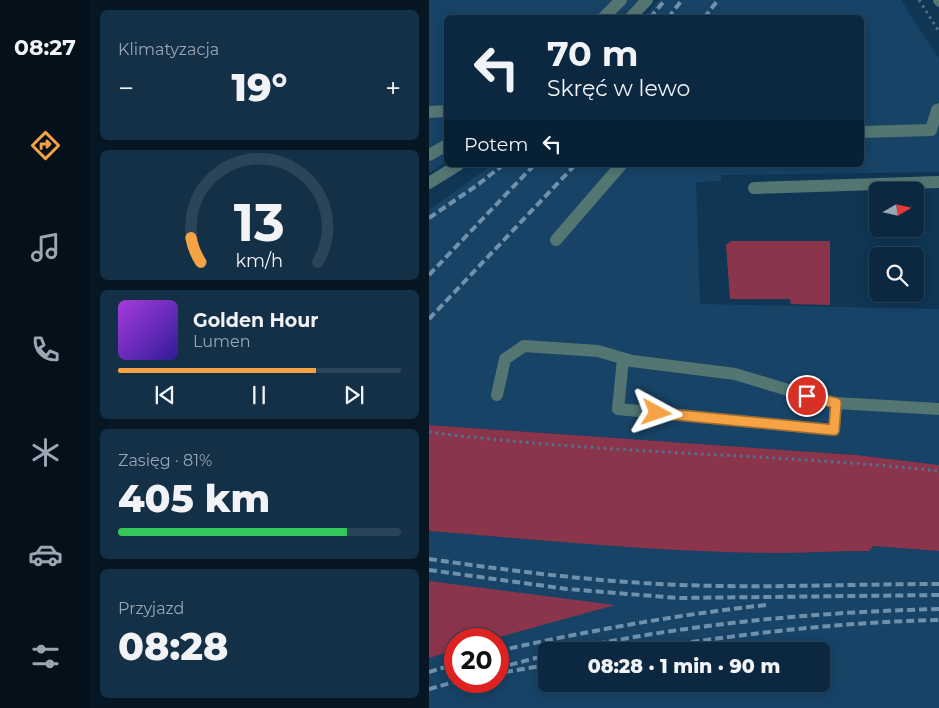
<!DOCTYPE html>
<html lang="pl">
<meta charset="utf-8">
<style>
body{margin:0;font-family:Montserrat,sans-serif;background:#143047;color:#f1f3f6;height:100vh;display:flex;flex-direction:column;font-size:19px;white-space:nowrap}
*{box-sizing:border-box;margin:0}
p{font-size:16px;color:#9aa6b1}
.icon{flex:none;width:28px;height:28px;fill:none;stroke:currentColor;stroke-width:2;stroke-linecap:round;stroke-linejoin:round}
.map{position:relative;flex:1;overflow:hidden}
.sheet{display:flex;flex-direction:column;gap:10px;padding:10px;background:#061623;width:339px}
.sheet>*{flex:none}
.top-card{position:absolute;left:15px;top:15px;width:420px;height:152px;border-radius:8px;box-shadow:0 2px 12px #0003,0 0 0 1px #2b4459;background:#0b2840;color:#f1f3f6;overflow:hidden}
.needle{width:32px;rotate:81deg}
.controls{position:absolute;left:440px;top:182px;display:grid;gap:10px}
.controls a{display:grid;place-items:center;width:55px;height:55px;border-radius:8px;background:#0b2840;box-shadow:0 2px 12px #0003,0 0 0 1px #2b4459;font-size:25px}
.speed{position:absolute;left:15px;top:628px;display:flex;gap:10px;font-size:25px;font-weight:700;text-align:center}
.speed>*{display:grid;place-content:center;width:65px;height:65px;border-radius:50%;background:#0b2840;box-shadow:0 2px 12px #0003,0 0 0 1px #2b4459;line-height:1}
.speed .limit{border:8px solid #d22;background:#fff;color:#111}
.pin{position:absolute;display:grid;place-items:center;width:42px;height:42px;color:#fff;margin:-21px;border:2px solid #fff;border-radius:50%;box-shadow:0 1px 5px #0007}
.me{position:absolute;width:55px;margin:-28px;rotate:95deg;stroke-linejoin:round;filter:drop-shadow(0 0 4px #0008)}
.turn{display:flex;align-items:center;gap:18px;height:105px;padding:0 20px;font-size:22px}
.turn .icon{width:65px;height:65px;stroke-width:2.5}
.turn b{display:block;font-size:35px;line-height:42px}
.then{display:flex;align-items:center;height:48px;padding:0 20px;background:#0003;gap:10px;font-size:19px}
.big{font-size:38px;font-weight:800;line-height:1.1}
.sheet .card{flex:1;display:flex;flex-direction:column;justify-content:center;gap:8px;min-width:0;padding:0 18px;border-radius:8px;background:#143047}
.sheet .dial{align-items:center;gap:0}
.dial svg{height:130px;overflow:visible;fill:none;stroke:#2b4459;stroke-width:7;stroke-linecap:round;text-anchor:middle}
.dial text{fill:#f1f3f6;stroke:none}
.song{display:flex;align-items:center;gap:15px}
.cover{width:60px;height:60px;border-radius:8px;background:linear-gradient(135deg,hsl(280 70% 55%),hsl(250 70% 35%))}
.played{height:5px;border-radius:2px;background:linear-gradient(90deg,#f5a345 70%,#2b4459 70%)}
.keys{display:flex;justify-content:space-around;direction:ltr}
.heat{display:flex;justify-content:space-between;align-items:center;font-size:28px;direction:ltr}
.charge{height:8px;border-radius:4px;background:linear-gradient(90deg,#34c759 81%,#2b4459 0)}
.trip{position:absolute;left:109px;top:642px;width:292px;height:50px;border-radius:8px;background:#0b2840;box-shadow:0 2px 12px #0003,0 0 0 1px #2b4459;font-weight:800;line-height:50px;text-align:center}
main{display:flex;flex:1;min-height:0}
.menu{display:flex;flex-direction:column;width:90px;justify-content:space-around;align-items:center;background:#04101a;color:#9aa6b1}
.menu .icon{width:35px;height:35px}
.menu .on{color:#f5a345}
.menu b{font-size:22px;color:#f1f3f6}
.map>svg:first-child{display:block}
</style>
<main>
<nav class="menu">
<b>08:27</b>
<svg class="icon on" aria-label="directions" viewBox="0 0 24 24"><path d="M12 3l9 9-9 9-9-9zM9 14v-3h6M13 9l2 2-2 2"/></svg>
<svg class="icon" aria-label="music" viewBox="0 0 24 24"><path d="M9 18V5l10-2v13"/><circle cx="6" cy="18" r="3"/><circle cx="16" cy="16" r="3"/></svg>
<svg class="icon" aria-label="phone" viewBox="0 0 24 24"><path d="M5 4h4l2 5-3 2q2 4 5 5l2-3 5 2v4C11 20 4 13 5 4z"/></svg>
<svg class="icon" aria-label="climate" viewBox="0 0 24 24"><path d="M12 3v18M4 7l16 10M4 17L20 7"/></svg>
<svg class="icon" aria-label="car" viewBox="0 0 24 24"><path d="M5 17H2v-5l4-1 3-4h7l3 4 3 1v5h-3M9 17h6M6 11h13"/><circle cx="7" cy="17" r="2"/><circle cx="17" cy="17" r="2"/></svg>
<svg class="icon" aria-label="filters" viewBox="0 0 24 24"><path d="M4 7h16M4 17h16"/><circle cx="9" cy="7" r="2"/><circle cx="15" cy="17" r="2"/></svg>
</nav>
<section class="sheet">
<div class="card"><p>Klimatyzacja</p>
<div class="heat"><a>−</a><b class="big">19°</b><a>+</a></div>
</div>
<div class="card dial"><svg viewBox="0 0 100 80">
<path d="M14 69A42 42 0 1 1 86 69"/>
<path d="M14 69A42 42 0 0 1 8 54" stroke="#f5a345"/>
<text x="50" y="56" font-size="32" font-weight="700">13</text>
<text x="50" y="72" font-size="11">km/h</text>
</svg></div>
<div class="card">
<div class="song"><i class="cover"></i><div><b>Golden Hour</b><p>Lumen</p></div></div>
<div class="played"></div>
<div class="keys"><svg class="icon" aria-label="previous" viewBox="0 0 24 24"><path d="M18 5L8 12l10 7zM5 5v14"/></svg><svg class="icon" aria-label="pause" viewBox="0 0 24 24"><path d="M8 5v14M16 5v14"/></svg><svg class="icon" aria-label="next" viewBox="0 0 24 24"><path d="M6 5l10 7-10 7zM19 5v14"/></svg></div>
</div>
<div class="card"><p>Zasięg · 81%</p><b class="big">405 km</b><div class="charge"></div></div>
<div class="card"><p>Przyjazd</p><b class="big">08:28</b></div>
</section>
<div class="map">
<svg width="511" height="708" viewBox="0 0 511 708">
<rect width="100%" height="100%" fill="#0f3655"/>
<g fill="#174366" fill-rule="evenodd">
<path d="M0,0H209L192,17L18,18L17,162L0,173Z"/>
<path d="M230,0H472L510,59V172L292,175V181L267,182L271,304L510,309V465L427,455L0,425V210L63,165H432V18L214,17Z"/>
<path d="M0,531L209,547L302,552L345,553L440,551L444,546L510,551V708H0V654L26,643V681H69V639H36L0,622ZM118,651H392V684H118Z"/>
</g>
<g fill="#8b354d">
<path d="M302,241H401V305L362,304L361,299H301L297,245Z"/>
<path d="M0,425L427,455L510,465V551L444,546L440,551C408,551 376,553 345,553C230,552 115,540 0,531Z"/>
<path d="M0,581L186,605L63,639H26V650L0,658Z"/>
</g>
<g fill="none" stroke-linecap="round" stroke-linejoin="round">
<g stroke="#50728f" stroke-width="3" stroke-dasharray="2.5 4" stroke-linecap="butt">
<path d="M490,0L511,33"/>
<path d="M0,432C169,454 341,453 511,471"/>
</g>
<g stroke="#547672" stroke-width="12">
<path d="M510,0L511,1"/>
<path d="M174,18L192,0"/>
<path d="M201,18L218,0"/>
<path d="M0,112L18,111"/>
<path d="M432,132L502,130L508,110L511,109"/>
<path d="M0,155L18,145"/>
<path d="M0,183L29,165"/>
<path d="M325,188L511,182"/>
<path d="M127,240L192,165"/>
<path d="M194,359L189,409L405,430L407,403"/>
<path d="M68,395L76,359L95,346L169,351L203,361L306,374L379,396L407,403L511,409"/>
</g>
<g stroke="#7091ac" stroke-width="4" stroke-dasharray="8 4" stroke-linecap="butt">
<path d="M221,18L236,0"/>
<path d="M239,18L253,0"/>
<path d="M275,18L289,0"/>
<path d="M0,218L47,186L74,165"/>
<path d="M0,275L105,165"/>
<path d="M0,319L146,165"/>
<path d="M0,559C76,570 153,580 230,584C323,589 417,584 511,584"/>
<path d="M0,570L138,589L249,598L511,595"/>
<path d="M69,651C158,631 246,615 337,605"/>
<path d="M133,651C258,624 383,612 511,609"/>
<path d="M203,651C305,635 407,622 511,620"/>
<path d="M69,668L118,655"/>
<path d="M0,672L26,664"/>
<path d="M76,672L118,665"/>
<path d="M0,689L29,681"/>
</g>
</g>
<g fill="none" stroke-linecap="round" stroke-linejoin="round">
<g stroke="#9f6a2d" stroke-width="12">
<path id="route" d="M228,413L405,430L407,403L378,396"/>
</g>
<use href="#route" stroke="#f5a345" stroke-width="9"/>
</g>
</svg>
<div class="controls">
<a><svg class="needle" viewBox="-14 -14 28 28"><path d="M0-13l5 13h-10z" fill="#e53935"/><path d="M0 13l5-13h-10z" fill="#9aa6b1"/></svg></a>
<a><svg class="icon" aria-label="search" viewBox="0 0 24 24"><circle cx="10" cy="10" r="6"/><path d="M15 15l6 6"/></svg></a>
</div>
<div class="speed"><div class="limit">20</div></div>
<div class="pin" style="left:378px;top:396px;background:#d93025"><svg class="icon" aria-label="arrive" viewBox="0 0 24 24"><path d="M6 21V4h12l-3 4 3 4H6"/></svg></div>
<svg class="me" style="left:228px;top:413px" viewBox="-20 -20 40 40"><path d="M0-17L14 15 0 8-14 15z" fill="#f5a345" stroke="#fff" stroke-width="4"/></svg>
<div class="trip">08:28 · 1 min · 90 m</div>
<div class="top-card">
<div class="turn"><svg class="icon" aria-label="left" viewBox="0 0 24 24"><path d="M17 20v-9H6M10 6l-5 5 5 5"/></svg><div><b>70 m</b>Skręć w lewo</div></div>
<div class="then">Potem<svg class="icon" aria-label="left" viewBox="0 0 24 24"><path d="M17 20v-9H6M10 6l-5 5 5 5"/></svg></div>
</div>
</div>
</main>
